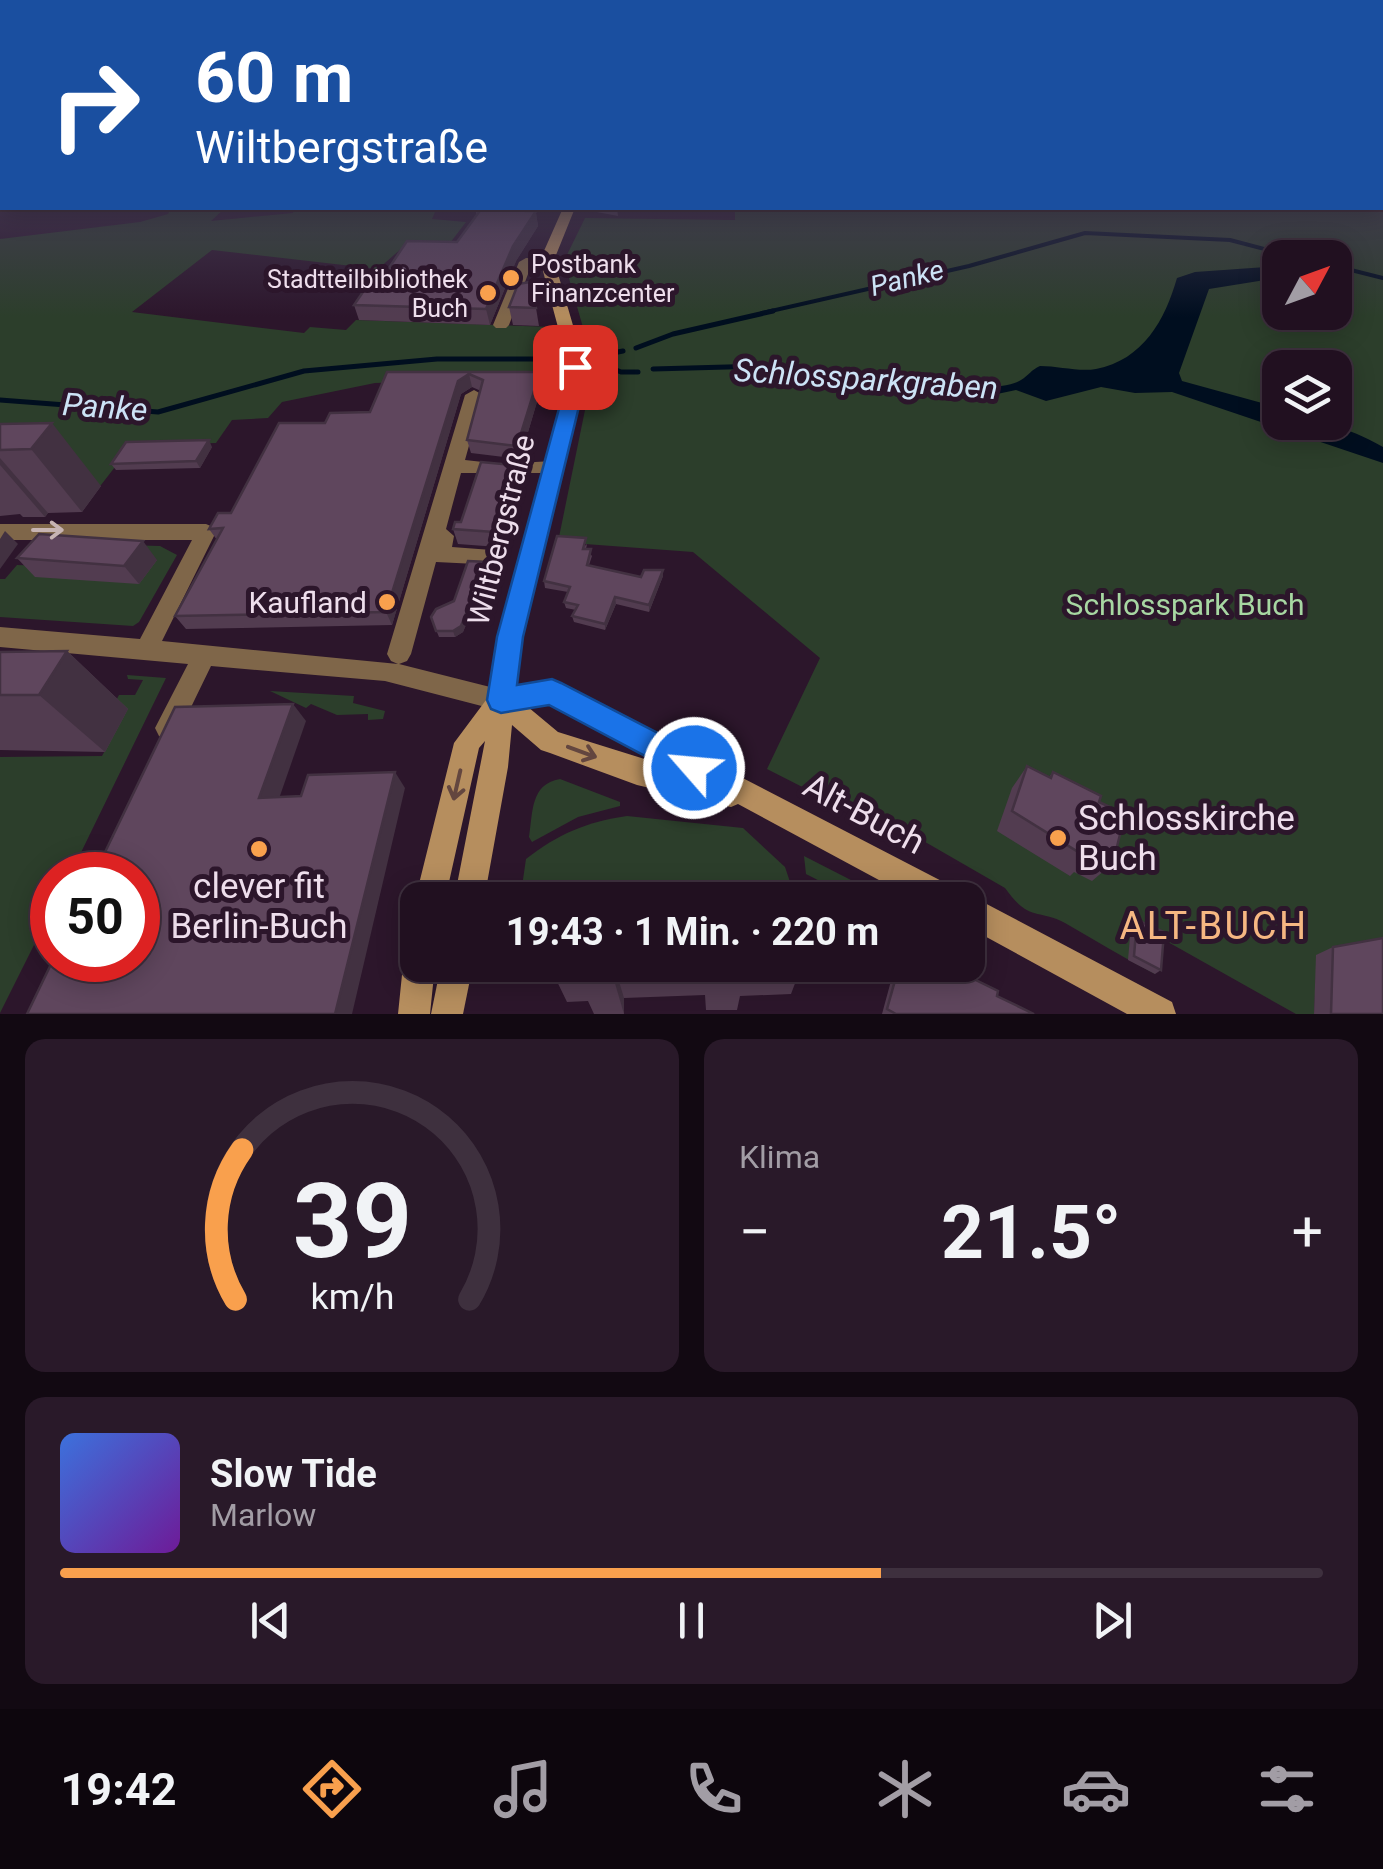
<!DOCTYPE html>
<html lang="de">
<meta charset="utf-8">
<style>
body{margin:0;font-family:Roboto,sans-serif;background:#291929;color:#f1f3f6;height:100vh;display:flex;flex-direction:column;font-size:38px;white-space:nowrap}
*{box-sizing:border-box;margin:0}
p{font-size:32px;color:#a29da5}
.icon{flex:none;width:55px;height:55px;fill:none;stroke:currentColor;stroke-width:2;stroke-linecap:round;stroke-linejoin:round}
.map{position:relative;height:1014px;overflow:hidden}
.panel{display:flex;flex-direction:column;gap:25px;padding:25px;background:#120912;flex:1}
.panel>*{flex:none}
.top-card{position:absolute;left:0px;top:0px;width:1385px;height:210px;box-shadow:0 5px 25px #0003,0 0 0 2px #3e303e;background:#1a4fa0;color:#fff;overflow:hidden}
.needle{width:65px;rotate:49deg}
.controls{position:absolute;left:1262px;top:240px;display:grid;gap:20px}
.controls a{display:grid;place-items:center;width:90px;height:90px;border-radius:20px;background:#211020;box-shadow:0 5px 25px #0003,0 0 0 2px #3e303e;font-size:50px}
.speed{position:absolute;left:30px;top:852px;display:flex;gap:20px;font-size:50px;font-weight:700;text-align:center}
.speed>*{display:grid;place-content:center;width:130px;height:130px;border-radius:50%;background:#211020;box-shadow:0 5px 25px #0003,0 0 0 2px #3e303e;line-height:1}
.speed .limit{border:15px solid #d22;background:#fff;color:#111}
.pin{position:absolute;display:grid;place-items:center;width:85px;height:85px;color:#fff;margin:-42px;border-radius:20px;box-shadow:0 5px 15px #0006}
.me{position:absolute;width:110px;margin:-55px;rotate:297deg;stroke-linejoin:round;filter:drop-shadow(0 0 8px #0008)}
.turn{display:flex;align-items:center;gap:35px;height:210px;padding:0 30px;font-size:45px}
.turn .icon{width:130px;height:130px;stroke-width:2.5}
.turn b{display:block;font-size:70px;line-height:85px}
.big{font-size:75px;font-weight:700;line-height:1.1}
.panel .widget{flex:1;display:flex;flex-direction:column;justify-content:center;gap:15px;min-width:0;padding:0 35px;border-radius:20px;background:#291929}
.panel .dial{align-items:center;gap:0}
.dial svg{height:260px;overflow:visible;fill:none;stroke:#3e303e;stroke-width:7;stroke-linecap:round;text-anchor:middle}
.dial text{fill:#f1f3f6;stroke:none}
.song{display:flex;align-items:center;gap:30px}
.cover{width:120px;height:120px;border-radius:15px;background:linear-gradient(135deg,hsl(220 70% 55%),hsl(280 70% 35%))}
.played{height:10px;border-radius:5px;background:linear-gradient(90deg,#f9a04d 65%,#3e303e 65%)}
.keys{display:flex;justify-content:space-around;direction:ltr}
.heat{display:flex;justify-content:space-between;align-items:center;font-size:55px;direction:ltr}
.panel .tiles{flex:1;display:grid;gap:25px;grid-template-columns:1fr 1fr}
.widget:last-child{grid-column:span 2}
.trip{position:absolute;left:400px;top:882px;width:585px;height:100px;border-radius:20px;background:#211020;box-shadow:0 5px 25px #0003,0 0 0 2px #3e303e;font-weight:700;line-height:100px;text-align:center}
.tab-bar{display:flex;height:160px;justify-content:space-around;align-items:center;background:#0d060d;color:#a29da5}
.tab-bar .icon{width:70px;height:70px}
.tab-bar .active{color:#f9a04d}
.tab-bar b{font-size:45px;color:#f1f3f6}
.map>svg:first-child{display:block}
</style>
<div class="map">
<svg width="1383" height="1014" viewBox="0 0 1383 1014">
<rect width="100%" height="100%" fill="#2c162b"/>
<g fill="#2c3e2b" fill-rule="evenodd">
<path d="M1383,200V944L1317,955L1314,1014H1296L1159,937L1155,974C1124,958 1095,940 1065,923C1036,908 1030,923 1005,888L894,824L824,798L767,769L820,658L693,552L558,542L594,366L564,261L585,218L735,220V208H1382ZM1280,258H1335V312H1280ZM1280,368H1335V422H1280Z"/>
<path d="M171,208H225L211,221L293,213L295,208H416L435,212L432,219L466,222L450,243L410,241L378,269L212,250L132,312L304,333L310,327L346,330L356,320L553,327L560,369L557,378L375,383L282,402L268,418L232,420L216,443L132,445L101,485L0,488V239L140,222L168,214Z"/>
<path d="M54,543L160,546L177,555L139,622L133,626L0,617V579H5L17,565L45,566Z"/>
<path d="M127,675L166,678L70,875H52V909L0,1013V757L102,756L127,710H111L119,695H135L143,680L128,679Z"/>
<path d="M270,691L354,696L353,703L385,711L383,719L368,720V714L337,715L311,704L306,708Z"/>
<path d="M560,779L620,802V806L578,817L532,842L529,837C533,813 530,784 560,779Z"/>
<path d="M627,816L743,828L785,867L796,900H520L526,859C558,834 586,822 627,816Z"/>
<path d="M804,856L884,897L857,900L806,874Z"/>
</g>
<path fill="#000e1f" d="M1266,267L1280,270V283L1265,280L1209,289L1179,373L1182,381L1280,408V422C1326,422 1343,425 1383,447V463L1172,392L1135,393L1101,387L1046,401L1016,390L983,397L940,389C959,387 1007,390 1021,380C1029,375 1031,370 1040,366C1058,366 1079,372 1096,369C1143,360 1165,320 1177,278L1195,272Z"/>
<g fill="none" stroke-linecap="round" stroke-linejoin="round">
<g stroke="#000e1f" stroke-width="4">
<path d="M1335,266L1383,278"/>
<path d="M762,313L969,266L1085,233L1230,240L1299,258"/>
</g>
<g stroke="#000e1f" stroke-width="5">
<path d="M636,348L673,334L773,311"/>
<path d="M582,359L623,351"/>
<path d="M589,359L621,372H638"/>
<path d="M653,369L767,366L944,389"/>
<path d="M0,400L158,412L304,371L437,359H564"/>
</g>
<g fill="#7f6649" fill-rule="evenodd">
<path d="M526,258L548,259L555,263L548,267L531,266L509,325L506,328H496L493,325L519,262Z"/>
<path d="M474,390L483,395L465,460L501,464L553,461L562,467L553,473H461L446,529L454,536L452,547L505,551L508,557L505,563L497,565L436,562L411,654L407,661L399,664L510,692L513,700L510,708L501,711L385,681L211,666L177,736L168,740L159,736L155,728L188,664L0,647V627L140,639L192,540H0V524H206L213,527L216,532L162,641L398,664L391,661L387,654L465,395Z"/>
</g>
<g fill="#b68e5e" fill-rule="evenodd">
<path d="M563,208H575L554,260L579,346L583,390L518,653L515,687L552,681L561,684L957,889L961,899L968,896L979,900L1172,1002L1176,1014H1127L968,927V900H916L738,804L731,807L637,785L550,753L541,750L512,725L508,767L484,900H454L485,741L479,748L445,900H418V906L415,900L454,743L489,696L494,653L565,390L563,346L540,260ZM550,703L667,766L558,732L528,707Z"/>
<path d="M418,950V965H435L430,1014H398L403,965L408,954Z"/>
<path d="M441,965H473L463,1014H431Z"/>
</g>
<g stroke="#a08d9e" stroke-width="6">
<path id="rail" d="M0,209L18,208"/>
</g>
<use href="#rail" stroke="#2c162b" stroke-width="4" stroke-dasharray="12" stroke-linecap="butt"/>
</g>
<g fill="#523c50">
<path d="M431,208H539L536,213L538,226L516,261L490,325L359,320L354,305L457,242L476,215V211Z"/>
<path d="M597,208H617L618,216L597,212Z"/>
<path d="M509,307L536,308L539,326L513,325Z"/>
<path d="M387,372H540L542,385L520,459L471,453L467,440L481,391L472,387L461,394L392,625L186,629L175,616L217,540L209,529L231,513L325,423L370,412Z"/>
<path d="M0,424L101,486L82,512L48,513L45,517H23L20,514L0,516Z"/>
<path d="M212,447L200,468L116,470L111,464Z"/>
<path d="M514,465L518,480L498,547L458,544L453,529L461,522Z"/>
<path d="M587,544L586,549L592,556L589,565L641,577L663,570V576L649,612L616,604L605,630L574,622L572,616L576,610L566,608L564,602L568,592L545,588L544,581Z"/>
<path d="M17,558L157,560L139,584L35,577Z"/>
<path d="M487,562L489,568L463,632L455,637H439L431,617L454,601Z"/>
<path d="M67,651L128,709L105,752L0,750V652Z"/>
<path d="M1027,766L1049,777L1053,772L1099,802L1113,863L1092,881L1074,872L1070,876L997,831L1012,788Z"/>
<path d="M1137,920L1161,970L1155,974L1128,960L1131,925Z"/>
<path d="M1333,947L1383,1014H1314L1316,955Z"/>
<path d="M549,965H802L791,994L740,996L737,1010H706L705,995L624,998V1014H594L588,1001L567,1002Z"/>
<path d="M903,965H945L997,996L1034,1014H882L892,977L898,970L901,972Z"/>
</g>
<g fill="#423141">
<path d="M529,208H539L536,213L538,226L516,261L490,325L486,309Z"/>
<path d="M540,372L542,385L520,459L517,446Z"/>
<path d="M469,374L472,387L461,394L392,625L386,612L458,381Z"/>
<path d="M52,423L101,486L82,512L31,449Z"/>
<path d="M209,440L212,447L200,468L196,461Z"/>
<path d="M0,458L48,513L45,517L0,465Z"/>
<path d="M514,465L518,480L498,547L494,532Z"/>
<path d="M5,531L18,544L0,569V539Z"/>
<path d="M143,541L157,560L139,584L124,566Z"/>
<path d="M487,562L489,568L463,632L455,637L453,631Z"/>
<path d="M663,570V576L649,612V605Z"/>
<path d="M615,597L616,604L605,630V624Z"/>
<path d="M67,651L128,709L105,752L39,695Z"/>
<path d="M293,704L306,721L274,813L259,798Z"/>
<path d="M395,772L405,788L352,1014H335Z"/>
<path d="M614,965L624,998V1014L614,980Z"/>
</g>
<g fill="#5f465d" stroke="#423141" stroke-width="2.5">
<path d="M482,208H529L527,211H536L513,246L486,309L354,305L367,286H377L407,241L457,242Z"/>
<path d="M530,282L536,308L509,307L518,284Z"/>
<path d="M387,372H540L517,446L467,440L483,380L469,374L458,381L386,612L175,616L223,528L209,529L218,513H231L279,423H325L330,413L370,412Z"/>
<path d="M52,423L31,449L0,450V424Z"/>
<path d="M209,440L196,461L111,464L126,442Z"/>
<path d="M481,462L514,465L494,532L453,529L455,522H461Z"/>
<path d="M39,534L143,541L124,566L17,558Z"/>
<path d="M557,536L586,538L583,549H591L587,565L641,577L644,570H663L649,605L615,597L605,624L572,616L578,605L564,602L570,587L544,581Z"/>
<path d="M468,561L487,562L461,626L453,631H436L431,617L436,609L454,601Z"/>
<path d="M67,651L39,695H0V652Z"/>
<path d="M293,704L259,798L301,796L308,775L395,772L335,1014H27L53,960H138V875H94L175,707Z"/>
<path d="M1027,766L1051,778L1053,772L1101,796L1099,802L1125,814L1113,863L1090,851L1088,858L1012,811Z"/>
<path d="M735,883L736,891H797L798,900H555V893H676L675,884Z"/>
<path d="M1137,920L1164,932L1161,970L1134,956Z"/>
<path d="M1383,938V1014H1331L1333,947Z"/>
<path d="M580,965H614V980H579Z"/>
<path d="M708,965H743L744,975H708Z"/>
<path d="M907,965H945L998,991L997,996L1034,1014H896L887,1009L898,970L905,974Z"/>
</g>
<defs><path id="oneway-shaft" d="M-6 0H5M1.5-3L5.5 0L1.5 3" fill="none" stroke-width="1.6" stroke-linecap="round" stroke-linejoin="round" transform="scale(2.5)"/></defs>
<use stroke="#c7b4b3" href="#oneway-shaft" transform="translate(48 530)"/>
<g stroke="#63463f">
<use href="#oneway-shaft" transform="translate(582 752) rotate(20)"/>
<use href="#oneway-shaft" transform="translate(457 785) rotate(103)"/>
</g>
<linearGradient id="sky" x2="0" y2="1"><stop stop-color="#180c18"/><stop offset="0.55" stop-color="#453c55"/><stop offset="1" stop-color="#453c55" stop-opacity="0"/></linearGradient>
<rect width="1383" height="317" fill="url(#sky)"/>
<path fill="#1a73e8" stroke="#114b97" stroke-width="2.5" d="M575,361L584,367L583,390L523,637L517,685L552,679L561,683L704,757L709,768L704,778L694,782L549,705L501,713L491,709L487,700L497,637L564,390L565,367Z"/>
<g fill="#f9a04d" stroke="#2c162b" stroke-width="4">
<circle cx="511" cy="278" r="10"/>
<circle cx="488" cy="293" r="10"/>
<circle cx="387" cy="602" r="10"/>
<circle cx="1058" cy="838" r="10"/>
<circle cx="259" cy="849" r="10"/>
</g>
<g text-anchor="middle" dominant-baseline="central" stroke-width="10" stroke-linejoin="round" paint-order="stroke">
<g font-size="25" fill="#eedeec" stroke="#2c162b" text-anchor="start">
<text x="531" y="264">Postbank<tspan x="531" dy="29">Finanzcenter</tspan></text>
<text x="468" y="279" text-anchor="end">Stadtteilbibliothek<tspan x="468" dy="29">Buch</tspan></text>
</g>
<g font-size="28" font-style="italic" fill="#cce3f6" stroke="#2c162b">
<text transform="translate(907 278) rotate(-14)">Panke</text>
</g>
<g font-size="30" fill="#eedeec" stroke="#2c162b">
<text transform="translate(501 530) rotate(-76)">Wiltbergstraße</text>
</g>
<g font-size="30" fill="#eedeec" stroke="#2c162b" text-anchor="end">
<text x="367" y="602">Kaufland</text>
</g>
<g font-size="30" fill="#a7d7a2" stroke="#2c162b">
<text x="1185" y="604">Schlosspark Buch</text>
</g>
<g font-size="32" font-style="italic" fill="#cce3f6" stroke="#2c162b">
<text transform="translate(866 379) rotate(4)">Schlossparkgraben</text>
<text transform="translate(105 407) rotate(4)">Panke</text>
</g>
<g font-size="35" fill="#eedeec" stroke="#2c162b">
<text transform="translate(864 814) rotate(28)">Alt-Buch</text>
</g>
<g font-size="35" fill="#eedeec" stroke="#2c162b" text-anchor="start">
<text x="1078" y="818">Schlosskirche<tspan x="1078" dy="40">Buch</tspan></text>
<text x="259" y="886" text-anchor="middle">clever fit<tspan x="259" dy="40">Berlin-Buch</tspan></text>
</g>
<g font-size="38" letter-spacing="2.5" fill="#f6b782" stroke="#2c162b">
<text x="1214" y="926">ALT-BUCH</text>
</g>
</g>
</svg>
<div class="controls">
<a><svg class="needle" viewBox="-14 -14 28 28"><path d="M0-13l5 13h-10z" fill="#e53935"/><path d="M0 13l5-13h-10z" fill="#a29da5"/></svg></a>
<a><svg class="icon" aria-label="layers" viewBox="0 0 24 24"><path d="M12 4l9 5-9 5-9-5zM3 14l9 5 9-5"/></svg></a>
</div>
<div class="speed"><div class="limit">50</div></div>
<div class="pin" style="left:575px;top:367px;background:#d93025"><svg class="icon" aria-label="arrive" viewBox="0 0 24 24"><path d="M6 21V4h12l-3 4 3 4H6"/></svg></div>
<svg class="me" style="left:694px;top:768px" viewBox="-20 -20 40 40"><circle r="17" fill="#1a73e8" stroke="#fff" stroke-width="3"/><path d="M0-11L8 9 0 5-8 9z" fill="#fff"/></svg>
<div class="trip">19:43 · 1 Min. · 220 m</div>
<div class="top-card">
<div class="turn"><svg class="icon" aria-label="right" viewBox="0 0 24 24"><path d="M7 20v-9h11M14 6l5 5-5 5"/></svg><div><b>60 m</b>Wiltbergstraße</div></div>
</div>
</div>
<section class="panel">
<div class="tiles">
<div class="widget dial"><svg viewBox="0 0 100 80">
<path d="M14 69A42 42 0 1 1 86 69"/>
<path d="M14 69A42 42 0 0 1 16 23" stroke="#f9a04d"/>
<text x="50" y="56" font-size="32" font-weight="700">39</text>
<text x="50" y="72" font-size="11">km/h</text>
</svg></div>
<div class="widget"><p>Klima</p>
<div class="heat"><a>−</a><b class="big">21.5°</b><a>+</a></div>
</div>
<div class="widget">
<div class="song"><i class="cover"></i><div><b>Slow Tide</b><p>Marlow</p></div></div>
<div class="played"></div>
<div class="keys"><svg class="icon" aria-label="previous" viewBox="0 0 24 24"><path d="M18 5L8 12l10 7zM5 5v14"/></svg><svg class="icon" aria-label="pause" viewBox="0 0 24 24"><path d="M8 5v14M16 5v14"/></svg><svg class="icon" aria-label="next" viewBox="0 0 24 24"><path d="M6 5l10 7-10 7zM19 5v14"/></svg></div>
</div>
</div>
</section>
<nav class="tab-bar">
<b>19:42</b>
<svg class="icon active" aria-label="directions" viewBox="0 0 24 24"><path d="M12 3l9 9-9 9-9-9zM9 14v-3h6M13 9l2 2-2 2"/></svg>
<svg class="icon" aria-label="music" viewBox="0 0 24 24"><path d="M9 18V5l10-2v13"/><circle cx="6" cy="18" r="3"/><circle cx="16" cy="16" r="3"/></svg>
<svg class="icon" aria-label="phone" viewBox="0 0 24 24"><path d="M5 4h4l2 5-3 2q2 4 5 5l2-3 5 2v4C11 20 4 13 5 4z"/></svg>
<svg class="icon" aria-label="climate" viewBox="0 0 24 24"><path d="M12 3v18M4 7l16 10M4 17L20 7"/></svg>
<svg class="icon" aria-label="car" viewBox="0 0 24 24"><path d="M5 17H2v-5l4-1 3-4h7l3 4 3 1v5h-3M9 17h6M6 11h13"/><circle cx="7" cy="17" r="2"/><circle cx="17" cy="17" r="2"/></svg>
<svg class="icon" aria-label="filters" viewBox="0 0 24 24"><path d="M4 7h16M4 17h16"/><circle cx="9" cy="7" r="2"/><circle cx="15" cy="17" r="2"/></svg>
</nav>
